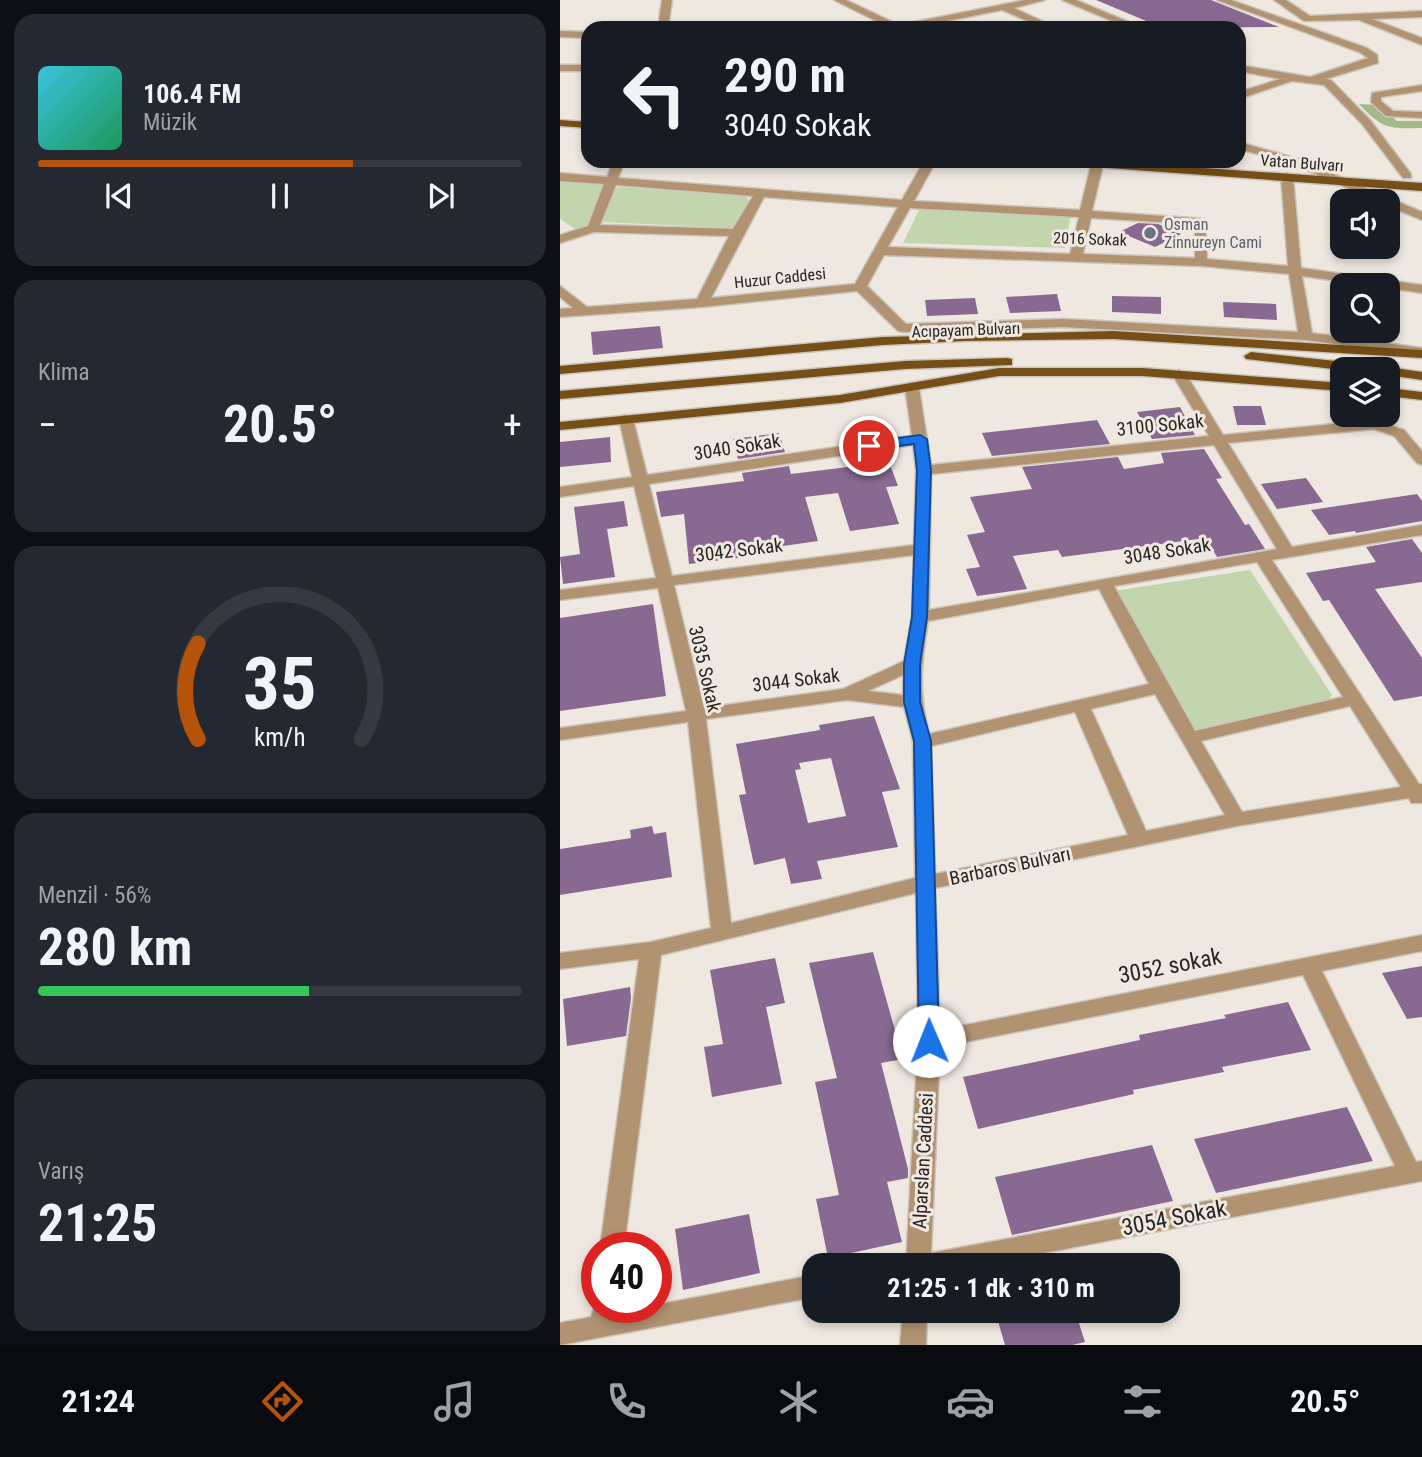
<!DOCTYPE html>
<html lang="tr">
<meta charset="utf-8">
<style>
body{margin:0;font-family:"Roboto Condensed",sans-serif;background:#242831;color:#f1f3f6;height:100vh;display:flex;flex-direction:column;font-size:26px;white-space:nowrap}
*{box-sizing:border-box;margin:0}
p{font-size:23px;color:#9ea1a6}
.icon{flex:none;width:38px;height:38px;fill:none;stroke:currentColor;stroke-width:2;stroke-linecap:round;stroke-linejoin:round}
.map{position:relative;flex:1;overflow:hidden}
.panel{display:flex;flex-direction:column;gap:14px;padding:14px;background:#0d0f14;width:560px}
.panel>*{flex:none}
.guide{position:absolute;left:21px;top:21px;width:665px;height:147px;border-radius:21px;box-shadow:0 4px 10px #0003;background:#171b24;color:#f1f3f6;overflow:hidden}
.fabs{position:absolute;left:770px;top:189px;display:grid;gap:14px}
.fabs a{display:grid;place-items:center;width:70px;height:70px;border-radius:14px;background:#171b24;box-shadow:0 4px 10px #0003;font-size:35px}
.speed{position:absolute;left:21px;top:1232px;display:flex;gap:14px;font-size:35px;font-weight:700;text-align:center}
.speed>*{display:grid;place-content:center;width:91px;height:91px;border-radius:50%;background:#171b24;box-shadow:0 4px 10px #0003;line-height:1}
.speed .limit{border:10px solid #d22;background:#fff;color:#111}
.pin{position:absolute;display:grid;place-items:center;width:60px;height:60px;color:#fff;margin:-30px;border:4px solid #fff;border-radius:50%;box-shadow:0 2px 7px #0007}
.me{position:absolute;width:77px;margin:-38px;rotate:359deg;stroke-linejoin:round;filter:drop-shadow(0 0 5px #0008)}
.turn{display:flex;align-items:center;gap:24px;height:147px;padding:0 28px;font-size:32px}
.turn .icon{width:91px;height:91px;stroke-width:2.5}
.turn b{display:block;font-size:49px;line-height:60px}
.big{font-size:52px;font-weight:700;line-height:1.1}
.panel .widget{flex:1;display:flex;flex-direction:column;justify-content:center;gap:10px;min-width:0;padding:0 24px;border-radius:21px;background:#242831}
.panel .dial{align-items:center;gap:0}
.dial svg{height:182px;overflow:visible;fill:none;stroke:#363941;stroke-width:7;stroke-linecap:round;text-anchor:middle}
.dial text{fill:#f1f3f6;stroke:none}
.song{display:flex;align-items:center;gap:21px}
.cover{width:84px;height:84px;border-radius:10px;background:linear-gradient(135deg,hsl(190 70% 55%),hsl(150 70% 35%))}
.played{height:7px;border-radius:4px;background:linear-gradient(90deg,#b45309 65%,#363941 65%)}
.keys{display:flex;justify-content:space-around;direction:ltr}
.heat{display:flex;justify-content:space-between;align-items:center;font-size:38px;direction:ltr}
.charge{height:10px;border-radius:5px;background:linear-gradient(90deg,#34c759 56%,#363941 0)}
.trip{position:absolute;left:242px;top:1253px;width:378px;height:70px;border-radius:21px;background:#171b24;box-shadow:0 4px 10px #0003;font-weight:700;line-height:70px;text-align:center}
.menu{display:flex;height:112px;justify-content:space-around;align-items:center;background:#090b0e;color:#9ea1a6}
.menu .icon{width:49px;height:49px}
.menu .active{color:#b45309}
.menu b{font-size:32px;color:#f1f3f6}
main{display:flex;flex:1;min-height:0}
.map>svg:first-child{display:block}
</style>
<main>
<section class="panel">
<div class="widget">
<div class="song"><i class="cover"></i><div><b>106.4 FM</b><p>Müzik</p></div></div>
<div class="played"></div>
<div class="keys"><svg class="icon" aria-label="previous" viewBox="0 0 24 24"><path d="M18 5L8 12l10 7zM5 5v14"/></svg><svg class="icon" aria-label="pause" viewBox="0 0 24 24"><path d="M8 5v14M16 5v14"/></svg><svg class="icon" aria-label="next" viewBox="0 0 24 24"><path d="M6 5l10 7-10 7zM19 5v14"/></svg></div>
</div>
<div class="widget"><p>Klima</p>
<div class="heat"><a>−</a><b class="big">20.5°</b><a>+</a></div>
</div>
<div class="widget dial"><svg viewBox="0 0 100 80">
<path d="M14 69A42 42 0 1 1 86 69"/>
<path d="M14 69A42 42 0 0 1 14 27" stroke="#b45309"/>
<text x="50" y="56" font-size="32" font-weight="700">35</text>
<text x="50" y="72" font-size="11">km/h</text>
</svg></div>
<div class="widget"><p>Menzil · 56%</p><b class="big">280 km</b><div class="charge"></div></div>
<div class="widget"><p>Varış</p><b class="big">21:25</b></div>
</section>
<div class="map">
<svg width="862" height="1345" viewBox="0 0 862 1345">
<rect width="100%" height="100%" fill="#efe8e0"/>
<g fill="#c2d5ad">
<path d="M0,180L44,185L28,226L15,229L0,219Z"/>
<path d="M60,187L186,196L189,201L172,228L43,222L54,189Z"/>
<path d="M360,208L511,214L505,248L343,243Z"/>
<path d="M690,570L772,695L768,701L633,732L554,591Z"/>
</g>
<path fill="#a4ba8a" d="M799,104L819,105L837,121H862V128C829,129 822,129 799,104Z"/>
<g fill="#876992" fill-rule="evenodd">
<path d="M536,0H651L719,27L603,28Z"/>
<path d="M578,223L598,224L621,234L595,247L559,232Z"/>
<path d="M497,294L501,311L450,313L446,297Z"/>
<path d="M552,296L601,297V314L552,312Z"/>
<path d="M415,298L418,314L367,316L365,300Z"/>
<path d="M663,302L716,304L717,320L664,317Z"/>
<path d="M100,326L103,348L33,355L31,332Z"/>
<path d="M673,406H701L706,425H677Z"/>
<path d="M620,407L635,435L592,439L577,412Z"/>
<path d="M537,420L550,444L432,456L422,433Z"/>
<path d="M219,433L225,452L178,459L173,439Z"/>
<path d="M50,437L51,462L0,467V442Z"/>
<path d="M644,449L662,478L656,479L685,525L689,524L705,549L657,557L646,538L502,557L498,550L453,556L467,589L417,596L406,569L420,567L407,535L425,532L410,497L472,489L462,467L558,457L564,469L604,463L601,453Z"/>
<path d="M329,462L338,486L326,487L339,524L290,531L278,493L245,497L258,541L194,550L195,556L129,564L124,514L101,517L96,492L184,481L182,473L229,466L231,474Z"/>
<path d="M746,478L763,502L717,509L701,484Z"/>
<path d="M857,494L862,501V521L796,533L795,531L769,535L751,510Z"/>
<path d="M64,501L68,526L47,529L55,577L3,584L0,557L20,554L14,507Z"/>
<path d="M852,539L862,553V582L815,589L862,658V696L834,701L769,600L763,601L746,573L816,562L806,547Z"/>
<path d="M93,604L106,696L0,711V618Z"/>
<path d="M314,716L340,789L322,792L338,847L257,861L262,879L231,884L225,858L194,865L179,795L186,794L176,744L260,730L259,725ZM271,758L286,816L248,823L235,770L241,769L239,763Z"/>
<path d="M92,826L94,834L106,832L112,877L0,895V849L71,838L70,830Z"/>
<path d="M313,952L343,1059L321,1063L348,1169V1178L327,1182L342,1242L268,1258L256,1199L279,1195L255,1082L277,1078L249,963Z"/>
<path d="M215,958L225,1003L206,1007L222,1084L152,1097L144,1047L163,1044L150,970Z"/>
<path d="M862,966V1017L847,1019L822,973Z"/>
<path d="M70,987L71,998L66,1036L7,1046L3,999Z"/>
<path d="M728,1002L751,1050L662,1067L664,1072L573,1090L574,1094L418,1129L403,1077L580,1040L579,1035L666,1018L664,1015Z"/>
<path d="M787,1107L813,1161L656,1193L634,1139Z"/>
<path d="M592,1145L613,1201L452,1235L435,1177Z"/>
<path d="M189,1214L200,1273L123,1290L115,1229Z"/>
<path d="M435,1311H515L525,1342L512,1345H445Z"/>
</g>
<g fill="none" stroke-linecap="round" stroke-linejoin="round">
<g stroke="#cbc5be" stroke-width="3">
<g id="minor">
<path d="M102,0H112L108,28H98Z"/>
<path d="M274,0H286L339,25L465,0H485L454,8L497,28H484L442,10L352,28H330Z"/>
<path d="M502,0H516L583,28H569Z"/>
<path d="M657,0H671L807,48L817,55L818,63L766,79L771,80L810,120L851,174V178H843L802,124L764,85L732,81L679,99V92L720,79L679,71V65L750,77L808,58L799,52Z"/>
<path d="M714,0H726L750,16L862,11V17L812,19L862,38V45L799,20L744,21Z"/>
<path d="M0,31L28,32V38L0,37Z"/>
<rect x="0" y="65" width="28" height="6"/>
<path d="M862,85V91L821,97V101L833,111L862,112V118L826,116L811,102L812,93Z"/>
<path d="M679,142L738,159L862,212V220L828,206V201H817L730,163L679,149Z"/>
<path d="M53,161H65L58,178L342,200L364,161H376L354,201L520,210L531,165L537,162L543,165L532,211L645,219L647,259L728,266L721,177L727,173L733,177L741,268L862,285V293L828,288V285H808L742,276L752,333L862,348V356L746,340L503,327L343,332L338,331L297,291L142,307L0,317V309L13,308L0,297V286L27,307L137,299L169,236L34,232L0,243V235L28,226L44,184L0,181V173L47,177ZM56,185L193,196L173,229L40,225ZM204,197L338,207L295,284L151,298ZM350,208L519,217L510,254L328,247ZM531,218L635,224V258L523,254ZM324,255L641,266L729,274L738,332L503,319L346,324L307,286Z"/>
<path d="M619,370L626,374L663,435L815,420L844,430L862,451V465L857,463L834,436L814,429L668,443L732,547L862,525V535L712,560L859,784H862V803H851L849,798L677,826L375,888L380,1030L862,935V951L762,971L856,1162L862,1161V1181L420,1265H346L358,1041L356,893L101,955L64,1248H40L79,959L0,969V953L91,942L151,928L128,722L0,740V728L126,711L98,588L0,600V590L96,578L74,486L0,497V487L72,477L59,419L61,416L66,415L73,419L87,475L352,436L345,388L352,384L359,388L371,465L649,436L612,374ZM353,445L356,470L354,545L112,576L89,484ZM654,445L717,549L369,610L371,474ZM354,555L352,617L344,661L283,689L144,708L114,585ZM697,562L783,697L635,731L554,586ZM539,589L589,684L369,734C358,690 361,665 368,621ZM343,675V695L308,691ZM595,694L665,815L586,831L531,709ZM287,700L344,707L353,742L355,878L171,923L146,719ZM790,706L841,787L682,812L641,741ZM515,712L568,835L375,874L371,746ZM743,975L835,1166L371,1253L380,1047Z"/>
<path d="M254,1275V1297L0,1345V1323L31,1317L37,1299V1307H57V1312L96,1307V1305Z"/>
<path d="M343,1311H367L366,1345H340Z"/>
</g>
</g>
<g stroke="#cbc5be" stroke-width="3">
<g id="major">
<path d="M0,120L28,122V128L0,126Z"/>
<path d="M487,161H542L862,183V191L493,164Z"/>
<path d="M553,331L862,350V358L553,339L405,341L323,345L0,374V366L323,337Z"/>
<path d="M691,352L813,365L820,369L782,370L686,359L684,356Z"/>
<path d="M447,358L452,359V365L345,369L0,399V391L345,361Z"/>
<path d="M828,367L862,372V380L828,375V369H822Z"/>
<path d="M439,368H582L782,383V391L582,376H439L280,403L0,430V422L280,395Z"/>
<path d="M828,388L862,392V400L828,396Z"/>
</g>
</g>
<use href="#minor" fill="#b19371" fill-rule="evenodd"/>
<use href="#major" fill="#774e15" fill-rule="evenodd"/>
</g>
<path fill="#1a73e8" stroke="#114b97" stroke-width="2" d="M360,435L367,439L371,470L367,617L360,664V702L371,741L379,1041L376,1046L369,1049L362,1046L359,1041L354,741L344,702V664L352,617L357,470L354,444L309,450L303,446L309,442Z"/>
<circle fill="#6b7280" stroke="#efe8e0" stroke-width="2.5" cx="590" cy="233" r="7"/>
<g text-anchor="middle" dominant-baseline="central" stroke-width="6" stroke-linejoin="round" paint-order="stroke">
<g font-size="16" fill="#272522" stroke="#efe8e0">
<text transform="translate(742 163) rotate(4)">Vatan Bulvarı</text>
<text transform="translate(530 239) rotate(2)">2016 Sokak</text>
<text transform="translate(220 278) rotate(-6)">Huzur Caddesi</text>
<text transform="translate(406 330) rotate(-2)">Acıpayam Bulvarı</text>
</g>
<g font-size="16" fill="#5b616d" stroke="#efe8e0" text-anchor="start">
<text x="604" y="224">Osman<tspan x="604" dy="18">Zinnureyn Cami</tspan></text>
</g>
<g font-size="19" fill="#272522" stroke="#efe8e0">
<text transform="translate(600 425) rotate(-6)">3100 Sokak</text>
<text transform="translate(177 447) rotate(-9)">3040 Sokak</text>
<text transform="translate(179 550) rotate(-7)">3042 Sokak</text>
<text transform="translate(607 551) rotate(-9)">3048 Sokak</text>
<text transform="translate(145 669) rotate(77)">3035 Sokak</text>
<text transform="translate(236 680) rotate(-7)">3044 Sokak</text>
<text transform="translate(450 866) rotate(-12)">Barbaros Bulvarı</text>
<text transform="translate(363 1161) rotate(-87)">Alparslan Caddesi</text>
</g>
<g font-size="23" fill="#272522" stroke="#efe8e0">
<text transform="translate(610 966) rotate(-11)">3052 sokak</text>
<text transform="translate(614 1218) rotate(-11)">3054 Sokak</text>
</g>
</g>
</svg>
<div class="fabs">
<a><svg class="icon" aria-label="sound" viewBox="0 0 24 24"><path d="M4 9h4l5-4v14l-5-4H4zM17 9q2 3 0 6"/></svg></a>
<a><svg class="icon" aria-label="search" viewBox="0 0 24 24"><circle cx="10" cy="10" r="6"/><path d="M15 15l6 6"/></svg></a>
<a><svg class="icon" aria-label="layers" viewBox="0 0 24 24"><path d="M12 4l9 5-9 5-9-5zM3 14l9 5 9-5"/></svg></a>
</div>
<div class="speed"><div class="limit">40</div></div>
<div class="pin" style="left:309px;top:446px;background:#d93025"><svg class="icon" aria-label="arrive" viewBox="0 0 24 24"><path d="M6 21V4h12l-3 4 3 4H6"/></svg></div>
<svg class="me" style="left:369px;top:1041px" viewBox="-20 -20 40 40"><circle r="19" fill="#fff"/><path d="M0-13L10 11 0 6-10 11z" fill="#1a73e8"/></svg>
<div class="trip">21:25 · 1 dk · 310 m</div>
<div class="guide">
<div class="turn"><svg class="icon" aria-label="left" viewBox="0 0 24 24"><path d="M17 20v-9H6M10 6l-5 5 5 5"/></svg><div><b>290 m</b>3040 Sokak</div></div>
</div>
</div>
</main>
<nav class="menu">
<b>21:24</b>
<svg class="icon active" aria-label="directions" viewBox="0 0 24 24"><path d="M12 3l9 9-9 9-9-9zM9 14v-3h6M13 9l2 2-2 2"/></svg>
<svg class="icon" aria-label="music" viewBox="0 0 24 24"><path d="M9 18V5l10-2v13"/><circle cx="6" cy="18" r="3"/><circle cx="16" cy="16" r="3"/></svg>
<svg class="icon" aria-label="phone" viewBox="0 0 24 24"><path d="M5 4h4l2 5-3 2q2 4 5 5l2-3 5 2v4C11 20 4 13 5 4z"/></svg>
<svg class="icon" aria-label="climate" viewBox="0 0 24 24"><path d="M12 3v18M4 7l16 10M4 17L20 7"/></svg>
<svg class="icon" aria-label="car" viewBox="0 0 24 24"><path d="M5 17H2v-5l4-1 3-4h7l3 4 3 1v5h-3M9 17h6M6 11h13"/><circle cx="7" cy="17" r="2"/><circle cx="17" cy="17" r="2"/></svg>
<svg class="icon" aria-label="filters" viewBox="0 0 24 24"><path d="M4 7h16M4 17h16"/><circle cx="9" cy="7" r="2"/><circle cx="15" cy="17" r="2"/></svg>
<b>20.5°</b>
</nav>
